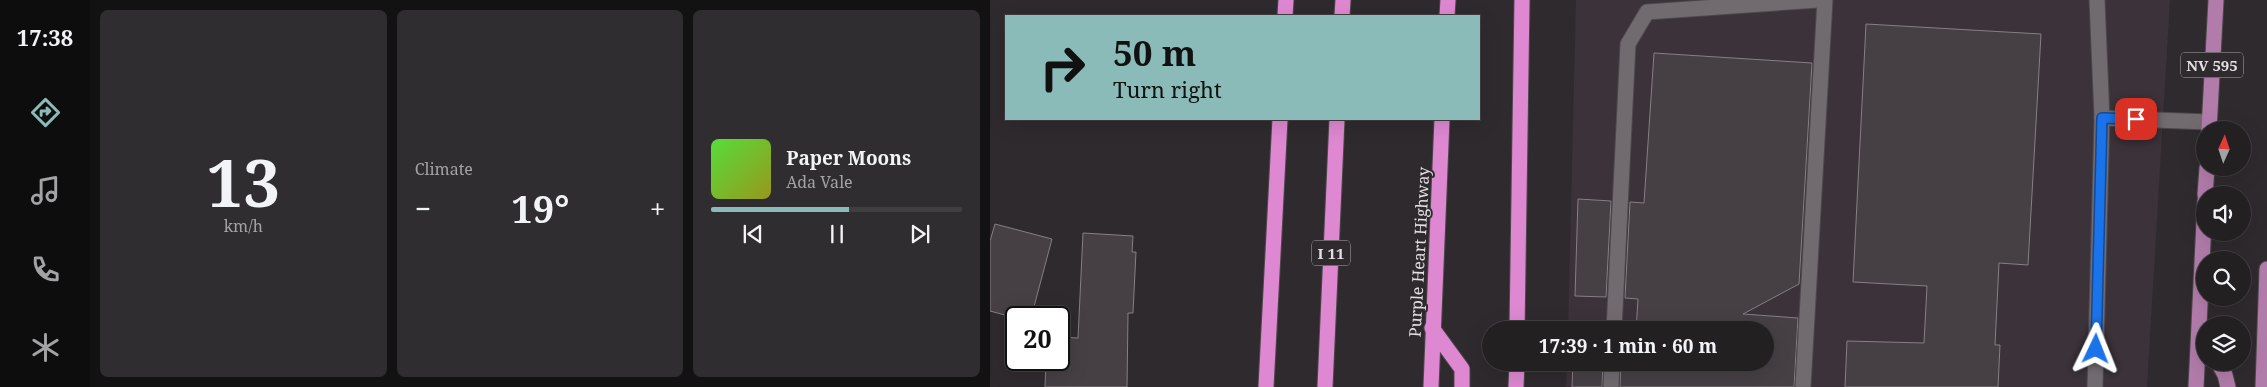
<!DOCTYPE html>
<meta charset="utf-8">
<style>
body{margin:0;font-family:"Noto Serif",serif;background:#2f2d2f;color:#f1f3f6;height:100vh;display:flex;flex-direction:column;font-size:19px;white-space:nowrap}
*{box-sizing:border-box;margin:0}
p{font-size:16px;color:#a3a3a5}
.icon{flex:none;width:28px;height:28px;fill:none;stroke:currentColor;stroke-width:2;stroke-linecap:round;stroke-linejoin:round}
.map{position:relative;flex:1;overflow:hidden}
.panel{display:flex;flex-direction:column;gap:10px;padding:10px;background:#131213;width:900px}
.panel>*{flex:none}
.guide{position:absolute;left:15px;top:15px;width:475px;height:105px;border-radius:0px;box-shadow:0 5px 20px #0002,0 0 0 1px #403e40;background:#8bbbb9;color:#111;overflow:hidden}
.needle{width:32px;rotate:3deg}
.tools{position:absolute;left:1206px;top:121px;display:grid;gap:10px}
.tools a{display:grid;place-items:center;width:55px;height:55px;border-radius:50%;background:#232022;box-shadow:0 5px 20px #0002,0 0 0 1px #403e40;font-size:25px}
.speed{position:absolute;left:15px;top:306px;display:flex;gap:10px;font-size:25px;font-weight:700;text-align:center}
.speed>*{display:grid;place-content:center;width:65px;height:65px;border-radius:50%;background:#232022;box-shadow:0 5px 20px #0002,0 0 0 1px #403e40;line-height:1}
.speed .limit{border:2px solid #111;border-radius:8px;background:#fff;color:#111}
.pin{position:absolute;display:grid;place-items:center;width:42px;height:42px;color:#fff;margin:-21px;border-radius:10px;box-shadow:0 2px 8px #0006}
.me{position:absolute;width:55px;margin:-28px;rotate:2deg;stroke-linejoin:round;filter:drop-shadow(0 0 4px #0008)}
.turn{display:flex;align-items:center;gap:18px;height:105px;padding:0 25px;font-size:22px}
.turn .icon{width:65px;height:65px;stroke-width:2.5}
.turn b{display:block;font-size:35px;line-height:42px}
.big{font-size:38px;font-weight:700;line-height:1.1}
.panel .widget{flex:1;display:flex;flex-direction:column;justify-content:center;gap:8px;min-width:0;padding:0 18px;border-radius:8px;background:#2f2d2f}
.panel .dial{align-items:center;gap:0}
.dial b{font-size:65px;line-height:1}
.song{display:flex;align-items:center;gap:15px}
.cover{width:60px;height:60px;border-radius:8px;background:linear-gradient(135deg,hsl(110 70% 55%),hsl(60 70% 35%))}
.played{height:5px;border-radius:2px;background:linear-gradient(90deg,#8bbbb9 55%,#403e40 55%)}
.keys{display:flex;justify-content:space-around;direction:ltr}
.heat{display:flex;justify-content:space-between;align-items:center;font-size:28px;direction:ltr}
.panel .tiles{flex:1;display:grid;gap:10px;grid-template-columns:repeat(3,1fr)}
.trip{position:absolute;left:492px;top:321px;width:292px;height:50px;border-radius:25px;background:#232022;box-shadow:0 5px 20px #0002,0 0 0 1px #403e40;font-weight:700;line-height:50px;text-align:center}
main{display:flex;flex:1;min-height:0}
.dock{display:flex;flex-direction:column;width:90px;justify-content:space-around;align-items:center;background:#0e0d0e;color:#a3a3a5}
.dock .icon{width:35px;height:35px}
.dock .selected{color:#8bbbb9}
.dock b{font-size:22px;color:#f1f3f6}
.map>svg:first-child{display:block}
</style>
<main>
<nav class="dock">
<b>17:38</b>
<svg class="icon selected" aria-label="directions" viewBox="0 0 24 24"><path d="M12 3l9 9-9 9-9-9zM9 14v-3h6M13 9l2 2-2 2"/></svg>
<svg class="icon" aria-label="music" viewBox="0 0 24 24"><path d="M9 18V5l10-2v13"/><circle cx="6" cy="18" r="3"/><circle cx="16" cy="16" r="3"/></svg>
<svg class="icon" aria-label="phone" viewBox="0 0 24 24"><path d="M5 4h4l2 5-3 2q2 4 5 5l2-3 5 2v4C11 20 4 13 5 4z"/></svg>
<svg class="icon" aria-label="climate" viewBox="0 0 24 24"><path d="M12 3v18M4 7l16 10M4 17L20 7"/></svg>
</nav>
<section class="panel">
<div class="tiles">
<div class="widget dial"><b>13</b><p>km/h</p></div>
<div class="widget"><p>Climate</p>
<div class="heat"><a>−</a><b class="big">19°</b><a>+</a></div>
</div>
<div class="widget">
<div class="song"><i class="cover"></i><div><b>Paper Moons</b><p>Ada Vale</p></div></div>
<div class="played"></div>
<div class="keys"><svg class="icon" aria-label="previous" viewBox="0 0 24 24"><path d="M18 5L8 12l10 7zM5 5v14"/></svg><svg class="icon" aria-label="pause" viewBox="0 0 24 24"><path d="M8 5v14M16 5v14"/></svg><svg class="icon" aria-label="next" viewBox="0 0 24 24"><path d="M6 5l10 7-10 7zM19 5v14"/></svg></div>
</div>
</div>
</section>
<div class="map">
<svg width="1277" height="387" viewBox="0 0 1277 387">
<rect width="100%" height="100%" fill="#2f2a2e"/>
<path fill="#3c323a" d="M586,0H1180L1157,387H576L577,363L776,362V330H578Z"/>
<g fill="#464045" stroke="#867f85">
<path d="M876,24L1051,34L1038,265L1009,263L1005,345H1010L1008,387H855L857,341L934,343L937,286L863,282Z"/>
<path d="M664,53L822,63L809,284L753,314L808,318L804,387H630L631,362H776V330H646L648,299L635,298L640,202L654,203Z"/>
<path d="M588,199L621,201L616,297L585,296Z"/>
<path d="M5,224L62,239L41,318H26L0,311V241Z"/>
<path d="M93,233L143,236L142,252H146L143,313H138L137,387H55L56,360H69V337L88,338Z"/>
<path d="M583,362H613L612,387H582Z"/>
</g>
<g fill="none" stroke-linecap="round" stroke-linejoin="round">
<g stroke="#4d484c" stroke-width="17">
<g id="lane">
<path d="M1112,118L1219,122"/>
<path d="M624,330L638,44L657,12L828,0"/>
<path d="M621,387L622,362"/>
<path d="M813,387L835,0"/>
<path d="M1105,387L1112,118L1107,0"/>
</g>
</g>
<g stroke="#4d484c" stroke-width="17">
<g id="primary">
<path d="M1219,130L1226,0"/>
<path d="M1215,195L1217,168"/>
<path d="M1228,362L1235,375L1238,387"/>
<path d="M1206,387L1215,201"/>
<path d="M1273,387L1277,269"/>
</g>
</g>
<g stroke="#4d484c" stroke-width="17">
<g id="highway">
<path d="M295,16L296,0"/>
<path d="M352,16L353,0"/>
<path d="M457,16L458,0"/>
<path d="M442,328L472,369V387"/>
<path d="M527,330L532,0"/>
<path d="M276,387L290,119"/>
<path d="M335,387L347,119"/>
<path d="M441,387L452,119"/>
<path d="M526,387L527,362"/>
</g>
</g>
<use href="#lane" stroke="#716b70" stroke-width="15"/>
<use href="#primary" stroke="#b27caa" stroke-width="15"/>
<use href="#highway" stroke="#de88d1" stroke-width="15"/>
</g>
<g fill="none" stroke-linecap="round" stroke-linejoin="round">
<g stroke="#114b97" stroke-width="12">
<path id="route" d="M1106,349L1112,118L1146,119"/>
</g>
<use href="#route" stroke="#1a73e8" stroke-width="9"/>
</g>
<g text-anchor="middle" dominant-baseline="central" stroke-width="4" stroke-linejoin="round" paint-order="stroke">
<g fill="#2f2a2e" stroke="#ada9ad" stroke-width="1">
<rect x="1191" y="52.5" width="62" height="25" rx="4"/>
<rect x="322" y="240.5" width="38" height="25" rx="4"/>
</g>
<g font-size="15" font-weight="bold" fill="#e3e0e3">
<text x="1222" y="65">NV 595</text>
<text x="341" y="253">I 11</text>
</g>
<g font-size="16" fill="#e3e0e3" stroke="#2f2a2e">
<text transform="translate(429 252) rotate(-87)">Purple Heart Highway</text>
</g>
</g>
</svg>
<div class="tools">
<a><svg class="needle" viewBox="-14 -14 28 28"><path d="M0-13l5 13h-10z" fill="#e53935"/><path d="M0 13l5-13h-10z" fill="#a3a3a5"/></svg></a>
<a><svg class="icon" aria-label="sound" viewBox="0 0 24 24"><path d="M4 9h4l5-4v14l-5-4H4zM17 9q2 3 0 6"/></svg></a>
<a><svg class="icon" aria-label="search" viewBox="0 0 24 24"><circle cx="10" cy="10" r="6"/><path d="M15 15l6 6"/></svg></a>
<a><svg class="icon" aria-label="layers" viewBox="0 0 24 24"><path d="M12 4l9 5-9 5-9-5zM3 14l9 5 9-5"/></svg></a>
</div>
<div class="speed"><div class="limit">20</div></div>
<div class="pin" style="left:1146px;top:119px;background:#d93025"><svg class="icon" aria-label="arrive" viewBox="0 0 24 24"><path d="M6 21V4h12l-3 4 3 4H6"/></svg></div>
<svg class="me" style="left:1106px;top:349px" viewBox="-20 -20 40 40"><path d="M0-17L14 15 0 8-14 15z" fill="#1a73e8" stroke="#fff" stroke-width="4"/></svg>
<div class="trip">17:39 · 1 min · 60 m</div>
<div class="guide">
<div class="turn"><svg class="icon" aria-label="right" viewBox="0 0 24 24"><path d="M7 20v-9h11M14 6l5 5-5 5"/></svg><div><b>50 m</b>Turn right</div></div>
</div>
</div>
</main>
